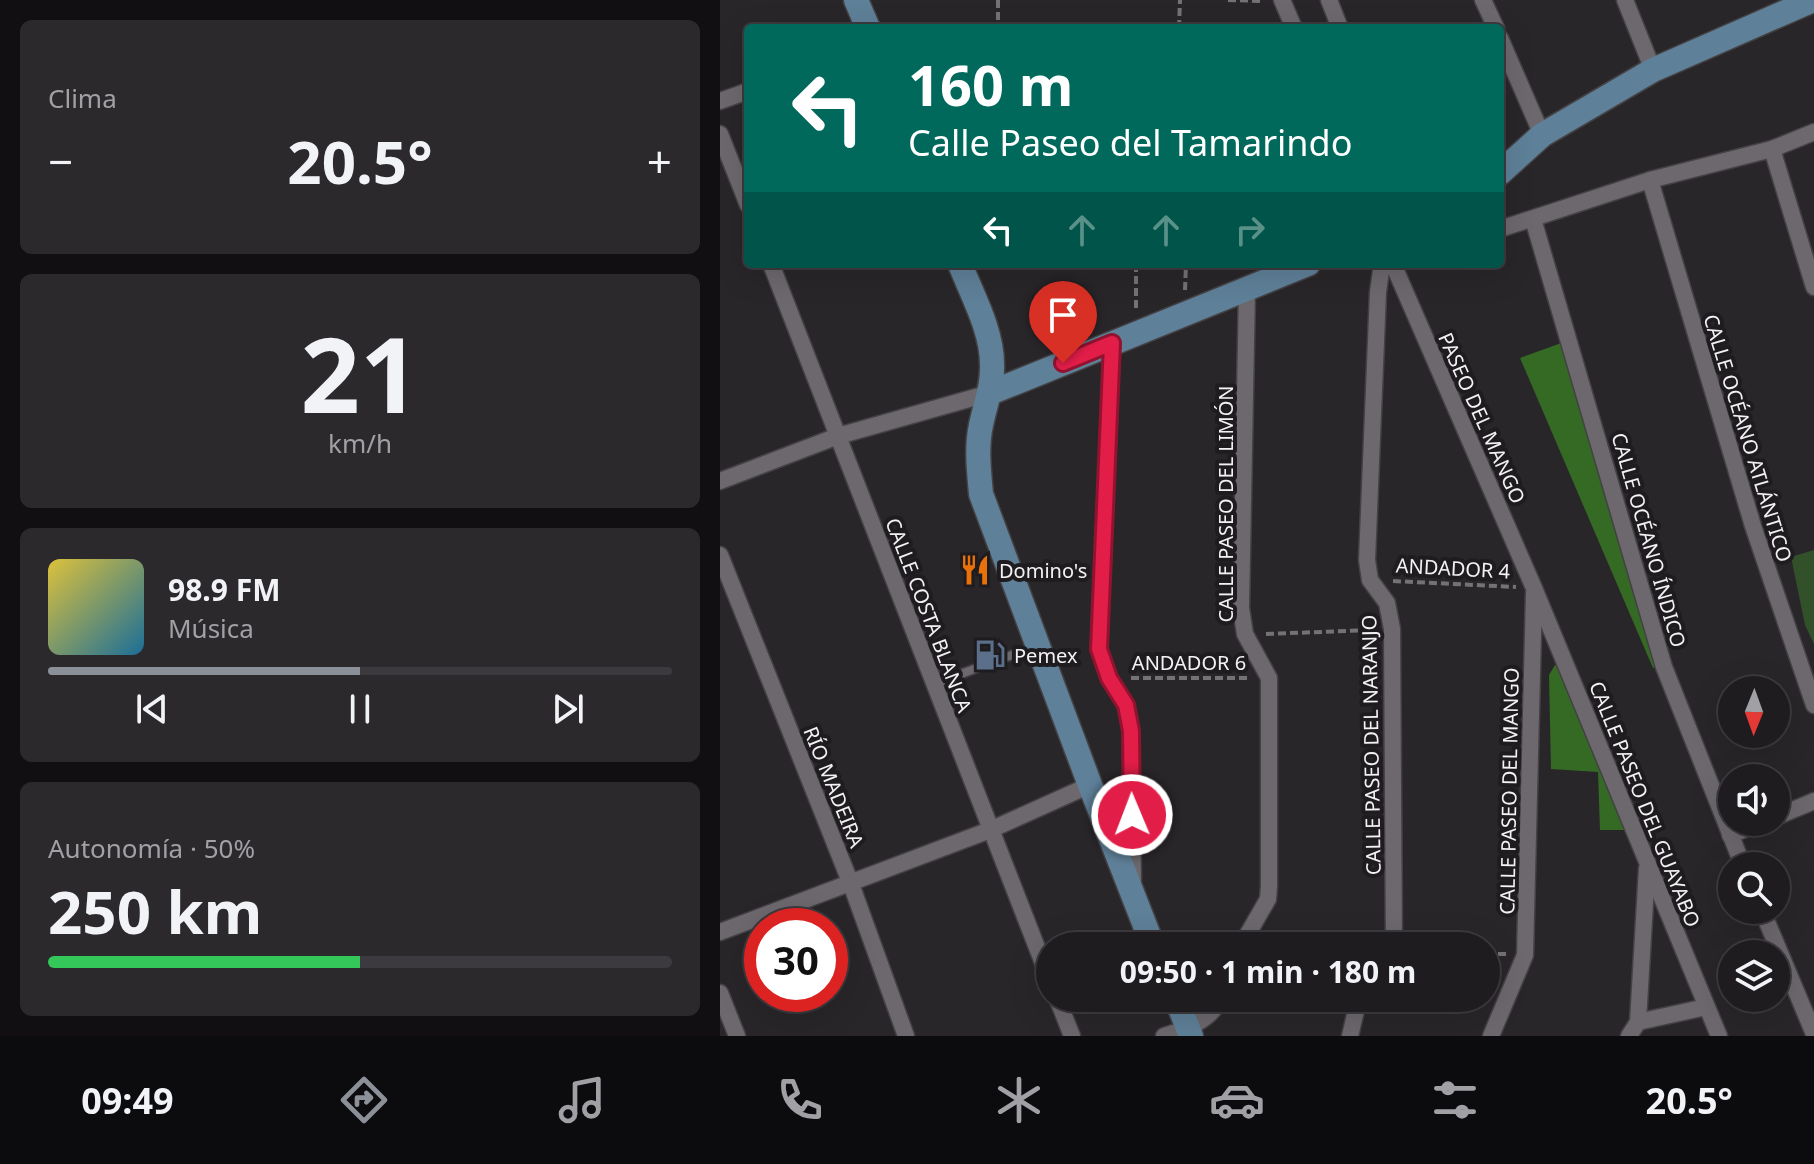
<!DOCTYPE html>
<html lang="es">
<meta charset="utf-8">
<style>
body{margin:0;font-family:"Noto Sans",sans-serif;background:#2c292d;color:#f1f3f6;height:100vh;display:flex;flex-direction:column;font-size:30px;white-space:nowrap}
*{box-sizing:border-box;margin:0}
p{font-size:26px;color:#a1a1a5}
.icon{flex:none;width:44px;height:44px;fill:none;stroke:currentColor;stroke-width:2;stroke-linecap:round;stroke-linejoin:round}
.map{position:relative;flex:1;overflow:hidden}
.side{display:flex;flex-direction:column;gap:20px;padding:20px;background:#110f12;width:720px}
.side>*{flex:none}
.top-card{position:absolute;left:24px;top:24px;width:760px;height:244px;border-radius:8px;box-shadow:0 8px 32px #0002,0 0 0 2px #3c3a3e;background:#00695c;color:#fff;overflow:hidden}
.needle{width:52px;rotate:181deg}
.fabs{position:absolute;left:998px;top:676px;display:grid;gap:16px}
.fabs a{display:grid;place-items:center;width:72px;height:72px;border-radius:50%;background:#1f1c20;box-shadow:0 8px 32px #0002,0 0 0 2px #3c3a3e;font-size:40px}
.speed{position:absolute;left:24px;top:908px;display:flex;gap:16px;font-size:40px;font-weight:700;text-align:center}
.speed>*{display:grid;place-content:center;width:104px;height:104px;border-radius:50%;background:#1f1c20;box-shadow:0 8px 32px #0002,0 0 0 2px #3c3a3e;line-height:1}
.speed .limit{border:12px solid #d22;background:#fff;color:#111}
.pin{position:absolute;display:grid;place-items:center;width:68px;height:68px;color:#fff;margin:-82px -34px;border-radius:50% 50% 50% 0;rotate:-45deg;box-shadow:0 0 8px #0007}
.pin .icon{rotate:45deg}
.me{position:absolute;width:88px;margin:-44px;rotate:359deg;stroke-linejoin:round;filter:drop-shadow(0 0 6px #0008)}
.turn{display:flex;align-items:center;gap:28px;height:168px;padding:0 32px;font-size:36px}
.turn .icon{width:104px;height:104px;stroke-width:2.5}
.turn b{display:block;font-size:56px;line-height:68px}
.lanes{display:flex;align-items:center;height:76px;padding:0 32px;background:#0003;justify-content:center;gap:40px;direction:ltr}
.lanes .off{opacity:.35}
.big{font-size:60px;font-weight:700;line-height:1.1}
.side .tile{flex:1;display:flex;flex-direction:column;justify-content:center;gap:12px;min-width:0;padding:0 28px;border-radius:12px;background:#2c292d}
.side .dial{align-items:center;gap:0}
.dial b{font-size:104px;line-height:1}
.song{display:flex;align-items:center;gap:24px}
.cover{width:96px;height:96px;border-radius:12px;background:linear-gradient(135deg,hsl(50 70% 55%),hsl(200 70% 35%))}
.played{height:8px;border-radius:4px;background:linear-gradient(90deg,#8c9099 50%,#3c3a3e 50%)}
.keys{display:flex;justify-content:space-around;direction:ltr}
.heat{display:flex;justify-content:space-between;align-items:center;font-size:44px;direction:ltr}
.charge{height:12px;border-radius:6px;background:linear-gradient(90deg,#34c759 50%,#3c3a3e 0)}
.trip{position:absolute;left:316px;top:932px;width:464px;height:80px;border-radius:40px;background:#1f1c20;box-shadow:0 8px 32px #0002,0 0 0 2px #3c3a3e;font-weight:700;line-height:80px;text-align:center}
.tab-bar{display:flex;height:128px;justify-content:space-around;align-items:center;background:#0c0b0d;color:#a1a1a5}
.tab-bar .icon{width:56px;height:56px}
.tab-bar .current{color:#8c9099}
.tab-bar b{font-size:36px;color:#f1f3f6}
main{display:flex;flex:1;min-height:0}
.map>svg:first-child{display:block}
</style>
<main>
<section class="side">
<div class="tile"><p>Clima</p>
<div class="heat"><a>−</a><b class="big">20.5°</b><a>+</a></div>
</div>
<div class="tile dial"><b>21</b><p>km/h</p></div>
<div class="tile">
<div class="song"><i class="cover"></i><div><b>98.9 FM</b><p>Música</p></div></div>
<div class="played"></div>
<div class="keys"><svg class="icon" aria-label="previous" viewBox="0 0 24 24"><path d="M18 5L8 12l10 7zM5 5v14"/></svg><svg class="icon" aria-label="pause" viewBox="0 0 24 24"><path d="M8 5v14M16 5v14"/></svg><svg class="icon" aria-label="next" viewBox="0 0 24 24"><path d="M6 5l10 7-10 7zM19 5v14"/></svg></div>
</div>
<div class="tile"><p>Autonomía · 50%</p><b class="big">250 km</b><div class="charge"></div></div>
</section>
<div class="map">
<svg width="1094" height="1036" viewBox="0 0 1094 1036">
<rect width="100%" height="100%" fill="#29262a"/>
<path fill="#32512a" d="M1094,550V644L1085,625L1071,557Z"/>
<g fill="#346a24">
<path d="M855,338L950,659L933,668L800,358Z"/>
<path d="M835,665L859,682L921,830H880L878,772L831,769L829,675Z"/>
</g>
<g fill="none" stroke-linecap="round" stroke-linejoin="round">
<g stroke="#444145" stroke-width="11">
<path id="lane" d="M214,684L316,646"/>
</g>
<g stroke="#444145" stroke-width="19">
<g id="street">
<path d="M562,0L574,28"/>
<path d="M609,0L620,28"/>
<path d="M763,0L776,28"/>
<path d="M905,0L933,70"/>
<path d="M780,38L822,135"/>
<path d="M0,101L28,91"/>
<path d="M0,134L28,205"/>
<path d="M1052,149L1094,287"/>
<path d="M930,180L1033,526L1094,705"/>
<path d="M813,219L944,667L1023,866"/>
<path d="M780,229L930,180L1052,149L1094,132"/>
<path d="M51,264L330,981"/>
<path d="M666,264L661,271L658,292L647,560L650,580L667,603L672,629L674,946"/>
<path d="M673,264L814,588L999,1036"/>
<path d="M392,343L379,649L389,678L406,705L411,731L413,882"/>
<path d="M0,481L118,436L270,393"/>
<path d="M0,555L131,884L186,1036"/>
<path d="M1056,817L1094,801"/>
<path d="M1010,835L1043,822"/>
<path d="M1042,910L1094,1034"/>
<path d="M0,932L270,830L370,785"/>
<path d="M521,946L548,899L549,886V678L525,634L521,608L527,289"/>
<path d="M0,993L17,1036"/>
<path d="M337,998L352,1036"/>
<path d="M918,1022L986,1007"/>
<path d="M444,1036C464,1030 493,1020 500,998"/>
<path d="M630,1036L639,998"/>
<path d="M771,1036L805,955L814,593"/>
<path d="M909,1036L918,1022L927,868"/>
</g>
</g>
<g stroke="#444145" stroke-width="27">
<g id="secondary">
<path d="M136,0L148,28"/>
<path d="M780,173L822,135L933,70L1093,0"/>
<path d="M240,264C252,295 272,330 272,364C273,386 265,405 261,425C256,448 259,471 261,494L370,785L433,946"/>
<path d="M270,393L588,264"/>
<path d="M456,998L471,1036"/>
</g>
</g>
<g stroke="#757276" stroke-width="4" stroke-dasharray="8 4" stroke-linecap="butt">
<path d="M278,0V28"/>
<path d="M508,0L544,1"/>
<path d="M459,28L460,0"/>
<path d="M416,264V311"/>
<path d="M465,290L466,264"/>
<path d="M673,581L796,587"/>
<path d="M546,634L653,630"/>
<path d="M411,678H530"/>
<path d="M766,954H787"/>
</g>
<use href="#lane" stroke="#6c686d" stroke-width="8"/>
<use href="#street" stroke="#6c686d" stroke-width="16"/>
<use href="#secondary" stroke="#5e8098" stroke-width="24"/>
</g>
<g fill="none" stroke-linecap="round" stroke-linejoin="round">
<g stroke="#92132f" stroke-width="20">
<path id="route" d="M343,363L392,343L379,649L389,678L406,705L411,731L412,815"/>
</g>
<use href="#route" stroke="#e11d48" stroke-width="14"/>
</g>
<defs>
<g id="restaurant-bare" transform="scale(2.4)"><path d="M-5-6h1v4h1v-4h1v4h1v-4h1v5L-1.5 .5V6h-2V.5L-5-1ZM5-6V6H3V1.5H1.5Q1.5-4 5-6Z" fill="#e8710a" stroke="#1f1c20" stroke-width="2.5" paint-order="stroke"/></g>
<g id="fuel-bare" transform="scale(2.4)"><path d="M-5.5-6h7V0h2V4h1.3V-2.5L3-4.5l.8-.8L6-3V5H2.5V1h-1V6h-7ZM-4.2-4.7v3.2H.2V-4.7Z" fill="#5c6f8a" stroke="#1f1c20" stroke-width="2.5" paint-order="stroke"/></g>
</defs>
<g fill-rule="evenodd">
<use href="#restaurant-bare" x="255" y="570"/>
<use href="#fuel-bare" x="270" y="655"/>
</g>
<g text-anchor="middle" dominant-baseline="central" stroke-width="8" stroke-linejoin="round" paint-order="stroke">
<g font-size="20" fill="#f4f1f5" stroke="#1f1c20">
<text transform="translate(762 418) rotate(66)">PASEO DEL MANGO</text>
<text transform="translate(1028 438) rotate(73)">CALLE OCÉANO ATLÁNTICO</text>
<text transform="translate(505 504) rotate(-90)">CALLE PASEO DEL LIMÓN</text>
<text transform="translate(929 540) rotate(74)">CALLE OCÉANO ÍNDICO</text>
<text transform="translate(733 568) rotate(3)">ANDADOR 4</text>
<text transform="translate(209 615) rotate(69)">CALLE COSTA BLANCA</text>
<text x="469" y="662">ANDADOR 6</text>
<text transform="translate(651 745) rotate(-91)">CALLE PASEO DEL NARANJO</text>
<text transform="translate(114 787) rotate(68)">RÍO MADEIRA</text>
<text transform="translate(789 791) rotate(-89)">CALLE PASEO DEL MANGO</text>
<text transform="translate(925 804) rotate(68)">CALLE PASEO DEL GUAYABO</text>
</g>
<g font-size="20" fill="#f4f1f5" stroke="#1f1c20" text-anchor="start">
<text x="279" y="570">Domino's</text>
<text x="294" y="655">Pemex</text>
</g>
</g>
</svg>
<div class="fabs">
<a><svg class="needle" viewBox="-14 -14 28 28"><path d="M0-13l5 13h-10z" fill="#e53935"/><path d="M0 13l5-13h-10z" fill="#a1a1a5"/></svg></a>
<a><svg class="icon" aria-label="sound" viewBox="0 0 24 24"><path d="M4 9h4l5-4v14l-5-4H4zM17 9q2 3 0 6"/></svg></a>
<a><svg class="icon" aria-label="search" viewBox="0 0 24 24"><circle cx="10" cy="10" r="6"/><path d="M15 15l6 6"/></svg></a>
<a><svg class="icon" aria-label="layers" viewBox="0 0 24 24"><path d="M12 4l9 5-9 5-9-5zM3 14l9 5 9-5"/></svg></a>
</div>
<div class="speed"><div class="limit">30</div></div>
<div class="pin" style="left:343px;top:363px;background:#d93025"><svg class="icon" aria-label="arrive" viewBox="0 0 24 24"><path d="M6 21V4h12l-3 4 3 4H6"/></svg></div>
<svg class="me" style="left:412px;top:815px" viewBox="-20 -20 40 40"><circle r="17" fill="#e11d48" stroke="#fff" stroke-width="3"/><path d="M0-11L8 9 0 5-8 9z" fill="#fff"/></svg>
<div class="trip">09:50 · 1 min · 180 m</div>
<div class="top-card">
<div class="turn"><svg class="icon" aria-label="left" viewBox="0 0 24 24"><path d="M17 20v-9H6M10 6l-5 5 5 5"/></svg><div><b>160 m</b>Calle Paseo del Tamarindo</div></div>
<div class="lanes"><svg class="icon" aria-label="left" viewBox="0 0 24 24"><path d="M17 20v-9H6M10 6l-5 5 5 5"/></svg><svg class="icon off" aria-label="ahead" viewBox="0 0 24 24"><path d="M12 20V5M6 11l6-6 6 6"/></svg><svg class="icon off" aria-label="ahead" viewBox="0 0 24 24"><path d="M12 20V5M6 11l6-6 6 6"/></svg><svg class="icon off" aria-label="right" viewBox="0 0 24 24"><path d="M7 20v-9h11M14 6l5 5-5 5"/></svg></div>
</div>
</div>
</main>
<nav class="tab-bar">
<b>09:49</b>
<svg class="icon current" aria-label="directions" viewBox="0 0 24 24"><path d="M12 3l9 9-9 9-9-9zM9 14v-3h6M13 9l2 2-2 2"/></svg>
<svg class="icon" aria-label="music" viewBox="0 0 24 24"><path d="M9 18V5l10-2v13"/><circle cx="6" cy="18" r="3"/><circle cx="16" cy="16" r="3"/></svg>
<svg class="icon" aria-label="phone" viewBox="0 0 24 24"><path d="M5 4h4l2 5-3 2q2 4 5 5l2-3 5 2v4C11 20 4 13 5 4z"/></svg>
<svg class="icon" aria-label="climate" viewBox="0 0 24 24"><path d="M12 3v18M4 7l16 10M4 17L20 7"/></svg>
<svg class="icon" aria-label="car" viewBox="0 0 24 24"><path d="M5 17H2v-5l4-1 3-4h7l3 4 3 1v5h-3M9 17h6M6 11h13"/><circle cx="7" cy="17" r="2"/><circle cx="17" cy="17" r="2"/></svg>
<svg class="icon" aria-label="filters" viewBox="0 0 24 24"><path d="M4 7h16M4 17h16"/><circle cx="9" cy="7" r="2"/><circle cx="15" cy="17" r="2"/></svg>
<b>20.5°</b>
</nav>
